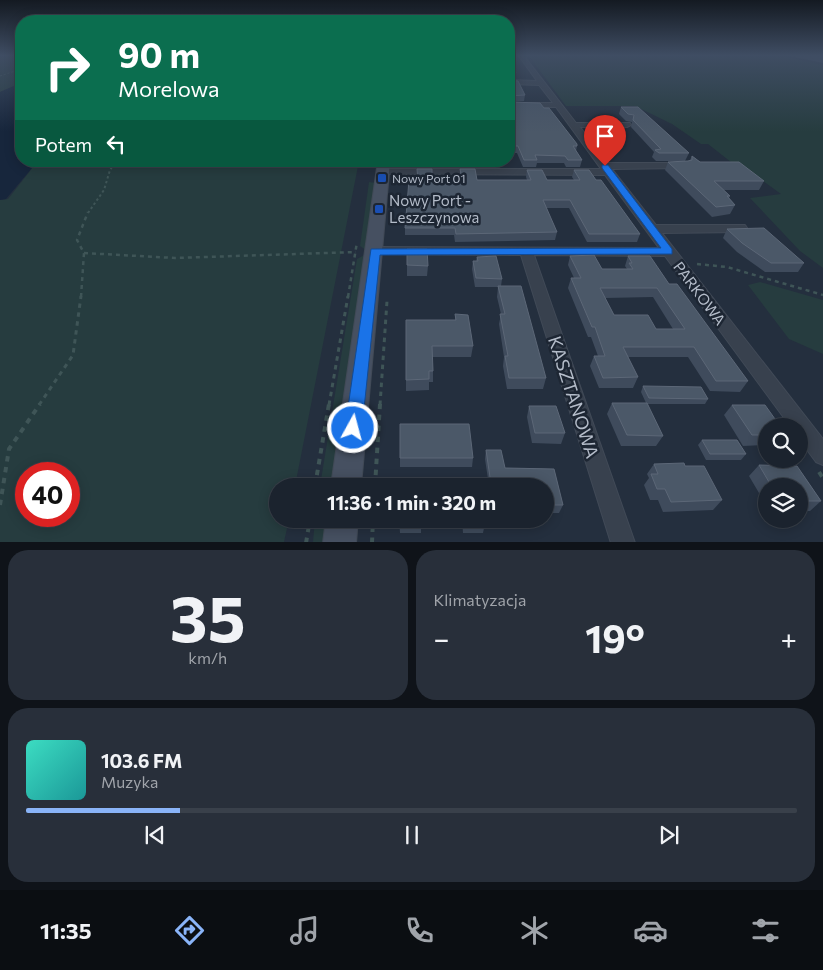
<!DOCTYPE html>
<html lang="pl">
<meta charset="utf-8">
<style>
body{margin:0;font-family:Commissioner,sans-serif;background:#282f3a;color:#f1f3f6;height:100vh;display:flex;flex-direction:column;font-size:19px;white-space:nowrap}
*{box-sizing:border-box;margin:0}
p{font-size:16px;color:#a0a4aa}
.icon{flex:none;width:28px;height:28px;fill:none;stroke:currentColor;stroke-width:2;stroke-linecap:round;stroke-linejoin:round}
.map{position:relative;height:542px;overflow:hidden}
.drawer{display:flex;flex-direction:column;gap:8px;padding:8px;background:#0f1319;flex:1}
.drawer>*{flex:none}
.top-card{position:absolute;left:15px;top:15px;width:500px;height:152px;border-radius:20px;box-shadow:0 2px 12px #0003,0 0 0 1px #39404a;background:#0b6e4f;color:#fff;overflow:hidden}
.controls{position:absolute;left:758px;top:418px;display:grid;gap:10px}
.controls a{display:grid;place-items:center;width:50px;height:50px;border-radius:50%;background:#1b232e;box-shadow:0 2px 12px #0003,0 0 0 1px #39404a;font-size:25px}
.speed{position:absolute;left:15px;top:462px;display:flex;gap:10px;font-size:25px;font-weight:700;text-align:center}
.speed>*{display:grid;place-content:center;width:65px;height:65px;border-radius:50%;background:#1b232e;box-shadow:0 2px 12px #0003,0 0 0 1px #39404a;line-height:1}
.speed .limit{border:8px solid #d22;background:#fff;color:#111}
.pin{position:absolute;display:grid;place-items:center;width:42px;height:42px;color:#fff;margin:-51px -21px;border-radius:50% 50% 50% 0;rotate:-45deg;box-shadow:0 0 5px #0007}
.pin .icon{rotate:45deg}
.me{position:absolute;width:55px;margin:-28px;rotate:7deg;stroke-linejoin:round;filter:drop-shadow(0 0 4px #0008)}
.turn{display:flex;align-items:center;gap:18px;height:105px;padding:0 20px;font-size:22px}
.turn .icon{width:65px;height:65px;stroke-width:2.5}
.turn b{display:block;font-size:35px;line-height:42px}
.then{display:flex;align-items:center;height:48px;padding:0 20px;background:#0003;gap:10px;font-size:19px}
.big{font-size:38px;font-weight:700;line-height:1.1}
.drawer .widget{flex:1;display:flex;flex-direction:column;justify-content:center;gap:8px;min-width:0;padding:0 18px;border-radius:20px;background:#282f3a}
.drawer .dial{align-items:center;gap:0}
.dial b{font-size:65px;line-height:1}
.song{display:flex;align-items:center;gap:15px}
.cover{width:60px;height:60px;border-radius:8px;background:linear-gradient(135deg,hsl(170 70% 55%),hsl(180 70% 35%))}
.played{height:5px;border-radius:2px;background:linear-gradient(90deg,#8ab4f8 20%,#39404a 20%)}
.keys{display:flex;justify-content:space-around;direction:ltr}
.heat{display:flex;justify-content:space-between;align-items:center;font-size:28px;direction:ltr}
.drawer .tiles{flex:1;display:grid;gap:8px;grid-template-columns:1fr 1fr}
.widget:last-child{grid-column:span 2}
.trip{position:absolute;left:269px;top:478px;width:285px;height:50px;border-radius:25px;background:#1b232e;box-shadow:0 2px 12px #0003,0 0 0 1px #39404a;font-weight:700;line-height:50px;text-align:center}
.tab-bar{display:flex;height:80px;justify-content:space-around;align-items:center;background:#0b0e12;color:#a0a4aa}
.tab-bar .icon{width:35px;height:35px}
.tab-bar .on{color:#8ab4f8}
.tab-bar b{font-size:22px;color:#f1f3f6}
.map>svg:first-child{display:block}
</style>
<div class="map">
<svg width="823" height="543" viewBox="0 0 823 543">
<rect width="100%" height="100%" fill="#242f3e"/>
<g fill="#263c3f" fill-rule="evenodd">
<path d="M0,56H21V83L0,92Z"/>
<path d="M529,56H782L823,65V268L800,251L750,198L781,194L744,167L736,166L708,144H701L672,124L635,106H566Z"/>
<path d="M31,161H359L295,486H278V519H289L284,542H0V200L8,199L30,171L32,168L27,166ZM26,474H69V516H26Z"/>
<path d="M369,182L376,183L366,250L360,246Z"/>
<path d="M366,254L334,486H320L357,259Z"/>
<path d="M760,282L823,300V354L789,339L748,285Z"/>
<path d="M315,519H329L326,542H313Z"/>
</g>
<path fill="#17263c" d="M21,83V161H31L27,166L32,168L6,199L0,200V92Z"/>
<g fill="none" stroke-linecap="round" stroke-linejoin="round">
<g stroke="#414a57" stroke-width="2">
<path id="street" d="M519,56H524L576,123H630L631,125L627,127H580L608,163H687V167L684,168L612,169L656,225H745L747,228L741,232L662,233L823,439V465L816,462L799,439V426H790L665,256L534,255L635,543H611L521,255L370,254L369,251L370,248L375,247L659,248L605,175L379,174L378,172L383,169H601L556,107H509V103H553L539,85L509,84V80L537,81Z"/>
</g>
<g stroke="#414a57" stroke-width="2">
<g id="secondary">
<path d="M378,161H390L361,486H331Z"/>
<path d="M326,519H358L356,543H323Z"/>
</g>
</g>
<path stroke="#3f5557" stroke-width="1" stroke-dasharray="2 2" stroke-linecap="butt" d="M0,76L21,69"/>
<path stroke="#3f5557" stroke-width="2" stroke-dasharray="2.5 2.5" stroke-linecap="butt" d="M88,213L104,190L110,170L116,161"/>
<g stroke="#3f5557" stroke-width="2.5" stroke-dasharray="4 4" stroke-linecap="butt">
<path d="M84,253L175,258L356,252"/>
<path d="M697,264L727,267L823,295"/>
<path d="M81,297L84,253L77,240L88,212"/>
<path d="M348,297L357,242"/>
</g>
<g stroke="#3f5557" stroke-width="3" stroke-dasharray="4.5 4.5" stroke-linecap="butt">
<path d="M39,405L73,355L81,296"/>
<path d="M329,405L348,296"/>
<path d="M380,405L387,301"/>
</g>
<g stroke="#3f5557" stroke-width="4" stroke-dasharray="5.5 5.5" stroke-linecap="butt">
<path d="M819,472L823,478"/>
<path d="M315,486L329,404"/>
<path d="M375,486L380,404"/>
<path d="M0,505L9,449L40,404"/>
<path d="M306,543L310,519"/>
<path d="M372,543L373,519"/>
</g>
<use href="#street" fill="#38414e" fill-rule="evenodd"/>
<use href="#secondary" fill="#465061" fill-rule="evenodd"/>
</g>
<g fill="#3f4b5c" fill-rule="evenodd">
<path d="M790,56H823V63Z"/>
<path d="M509,60L516,73V78L509,79Z"/>
<path d="M509,80L525,95L524,101L509,102Z"/>
<path d="M509,102L577,146L576,151L582,160L580,167H566L564,163H537L536,167H523L517,153H509Z"/>
<path d="M621,107L689,153L685,161H656L652,157L654,152L631,127L632,122L626,121L619,114Z"/>
<path d="M692,156L700,162L764,181L759,190H723L730,196L729,198L735,205L730,214L712,217L665,170L668,162L688,161L690,160Z"/>
<path d="M417,161H472V167H458L457,164H431V167H417Z"/>
<path d="M460,169L477,180H527L526,177L527,170L547,180H574L572,177L574,170L596,180L640,234L637,242H587L569,208H546L557,232L555,240L455,242L454,235H405V228L432,180H460Z"/>
<path d="M727,229L804,263L798,272H765L737,252L723,238Z"/>
<path d="M407,249L428,266L427,276H407Z"/>
<path d="M570,256L602,269H627L625,266L628,256L669,284L748,381L740,392L710,391L688,357H628L638,377L633,388H599L590,366L594,356H598L591,337H588L568,288L571,278H574L568,265ZM653,297L673,329H656L614,315L605,298Z"/>
<path d="M477,257L502,279L501,286L546,378L543,389H507L503,366L504,357L499,324L501,314L497,297L498,287H475L472,269L473,261H476Z"/>
<path d="M455,314L473,346L471,357H432L433,371V382H429V390L406,391V320H455Z"/>
<path d="M643,386L708,399L705,404H647L663,436L656,446H621L607,414L612,403H646L641,392Z"/>
<path d="M732,405L766,426V445L743,446L724,415Z"/>
<path d="M529,406L565,433L561,444L532,443L527,417Z"/>
<path d="M702,440L746,454L741,460H706L698,445Z"/>
<path d="M486,450H501L505,468L554,469L563,505L559,513H545V486H489L485,459Z"/>
<path d="M400,458H473L472,467H400Z"/>
<path d="M654,464L685,466L722,500L713,510L663,512L658,500H650L644,485L649,478L647,474Z"/>
<path d="M759,465L797,466L821,501L810,511H799V486H766V496L764,493H759L749,476Z"/>
<path d="M399,519H421V533H400Z"/>
<path d="M462,519H483L484,528L483,533H463Z"/>
</g>
<g fill="#4b5868" stroke="#5c6777" fill-rule="evenodd">
<path d="M509,60L516,73H509Z"/>
<path d="M509,80L518,81L525,95L509,96Z"/>
<path d="M509,102L540,103L544,108H549L577,144V146H573L582,160H568L565,156L535,155L537,160H524L518,146H509Z"/>
<path d="M621,107H638L689,153H659L655,150L661,149L633,120L634,115L628,114Z"/>
<path d="M692,156L700,162H739L764,181H714L730,196H727L735,205L716,207L668,162L688,161L692,160Z"/>
<path d="M417,169H432V180H462L460,169H475L477,180H531L527,170H542L547,180H580L574,170H589L596,180H601L640,234H589L570,200H543L557,232L456,234L455,228H405L409,180H418Z"/>
<path d="M764,228L804,263H771L742,243L727,229Z"/>
<path d="M407,249H427L428,266L407,265Z"/>
<path d="M594,255L602,269H633L629,263H632L628,256H650L669,284H677L748,381H716L694,347H623L638,377L603,378L594,356H605L595,327H592L571,278H581L570,256ZM600,288H657L685,329H656L648,315H614Z"/>
<path d="M496,256L502,279L476,278L473,261H478L477,257Z"/>
<path d="M498,286H521L546,378H509L505,356H508L500,314H505Z"/>
<path d="M455,314L468,315L473,346H432L433,371H429V379L406,380V320H456Z"/>
<path d="M643,386L701,387L708,399L649,398Z"/>
<path d="M612,403H647L663,436L627,435Z"/>
<path d="M732,405H765L780,426H766V435H752Z"/>
<path d="M529,406H556L565,433H535Z"/>
<path d="M400,424H469L473,458H400Z"/>
<path d="M702,440H737L746,454H710Z"/>
<path d="M486,450H501L505,468L554,469L563,505H545V486H527L491,484Z"/>
<path d="M684,463L685,466H704L722,500L671,502L665,489H657L651,474H658L654,464Z"/>
<path d="M759,465L797,466L821,501H799V486H777L774,482H769Z"/>
<rect x="399" y="519" width="22" height="4"/>
<path d="M463,519H483L484,528H463Z"/>
</g>
<linearGradient id="sky" x2="0" y2="1"><stop stop-color="#141a22"/><stop offset="0.42" stop-color="#3f4d63"/><stop offset="1" stop-color="#3f4d63" stop-opacity="0"/></linearGradient>
<rect width="823" height="132" fill="url(#sky)"/>
<path fill="#1a73e8" stroke="#114b97" d="M602,165H608L672,249V254L380,255L362,428L359,433L353,435L348,433L345,428L371,249L661,248L602,168Z"/>
<g fill="#1a4fb4" stroke="#1d2633" stroke-width="2">
<rect x="377" y="173" width="10" height="10" rx="2.5"/>
<rect x="374" y="204" width="10" height="10" rx="2.5"/>
</g>
<g text-anchor="middle" dominant-baseline="central" stroke-width="5" stroke-linejoin="round" paint-order="stroke">
<g font-size="12" fill="#b4bcc9" stroke="#1d2633" text-anchor="start">
<text x="392" y="178">Nowy Port 01</text>
</g>
<g font-size="15" fill="#b4bcc9" stroke="#1d2633" text-anchor="start">
<text x="389" y="200">Nowy Port -<tspan x="389" dy="17">Leszczynowa</tspan></text>
</g>
<g font-size="15" fill="#b4bcc9" stroke="#1d2633">
<text transform="translate(700 293) rotate(53)">PARKOWA</text>
</g>
<g font-size="18" fill="#b4bcc9" stroke="#1d2633">
<text transform="translate(574 397) rotate(72)">KASZTANOWA</text>
</g>
</g>
</svg>
<div class="controls">
<a><svg class="icon" aria-label="search" viewBox="0 0 24 24"><circle cx="10" cy="10" r="6"/><path d="M15 15l6 6"/></svg></a>
<a><svg class="icon" aria-label="layers" viewBox="0 0 24 24"><path d="M12 4l9 5-9 5-9-5zM3 14l9 5 9-5"/></svg></a>
</div>
<div class="speed"><div class="limit">40</div></div>
<div class="pin" style="left:605px;top:166px;background:#d93025"><svg class="icon" aria-label="arrive" viewBox="0 0 24 24"><path d="M6 21V4h12l-3 4 3 4H6"/></svg></div>
<svg class="me" style="left:353px;top:428px" viewBox="-20 -20 40 40"><circle r="17" fill="#1a73e8" stroke="#fff" stroke-width="3"/><path d="M0-11L8 9 0 5-8 9z" fill="#fff"/></svg>
<div class="trip">11:36 · 1 min · 320 m</div>
<div class="top-card">
<div class="turn"><svg class="icon" aria-label="right" viewBox="0 0 24 24"><path d="M7 20v-9h11M14 6l5 5-5 5"/></svg><div><b>90 m</b>Morelowa</div></div>
<div class="then">Potem<svg class="icon" aria-label="left" viewBox="0 0 24 24"><path d="M17 20v-9H6M10 6l-5 5 5 5"/></svg></div>
</div>
</div>
<section class="drawer">
<div class="tiles">
<div class="widget dial"><b>35</b><p>km/h</p></div>
<div class="widget"><p>Klimatyzacja</p>
<div class="heat"><a>−</a><b class="big">19°</b><a>+</a></div>
</div>
<div class="widget">
<div class="song"><i class="cover"></i><div><b>103.6 FM</b><p>Muzyka</p></div></div>
<div class="played"></div>
<div class="keys"><svg class="icon" aria-label="previous" viewBox="0 0 24 24"><path d="M18 5L8 12l10 7zM5 5v14"/></svg><svg class="icon" aria-label="pause" viewBox="0 0 24 24"><path d="M8 5v14M16 5v14"/></svg><svg class="icon" aria-label="next" viewBox="0 0 24 24"><path d="M6 5l10 7-10 7zM19 5v14"/></svg></div>
</div>
</div>
</section>
<nav class="tab-bar">
<b>11:35</b>
<svg class="icon on" aria-label="directions" viewBox="0 0 24 24"><path d="M12 3l9 9-9 9-9-9zM9 14v-3h6M13 9l2 2-2 2"/></svg>
<svg class="icon" aria-label="music" viewBox="0 0 24 24"><path d="M9 18V5l10-2v13"/><circle cx="6" cy="18" r="3"/><circle cx="16" cy="16" r="3"/></svg>
<svg class="icon" aria-label="phone" viewBox="0 0 24 24"><path d="M5 4h4l2 5-3 2q2 4 5 5l2-3 5 2v4C11 20 4 13 5 4z"/></svg>
<svg class="icon" aria-label="climate" viewBox="0 0 24 24"><path d="M12 3v18M4 7l16 10M4 17L20 7"/></svg>
<svg class="icon" aria-label="car" viewBox="0 0 24 24"><path d="M5 17H2v-5l4-1 3-4h7l3 4 3 1v5h-3M9 17h6M6 11h13"/><circle cx="7" cy="17" r="2"/><circle cx="17" cy="17" r="2"/></svg>
<svg class="icon" aria-label="filters" viewBox="0 0 24 24"><path d="M4 7h16M4 17h16"/><circle cx="9" cy="7" r="2"/><circle cx="15" cy="17" r="2"/></svg>
</nav>
